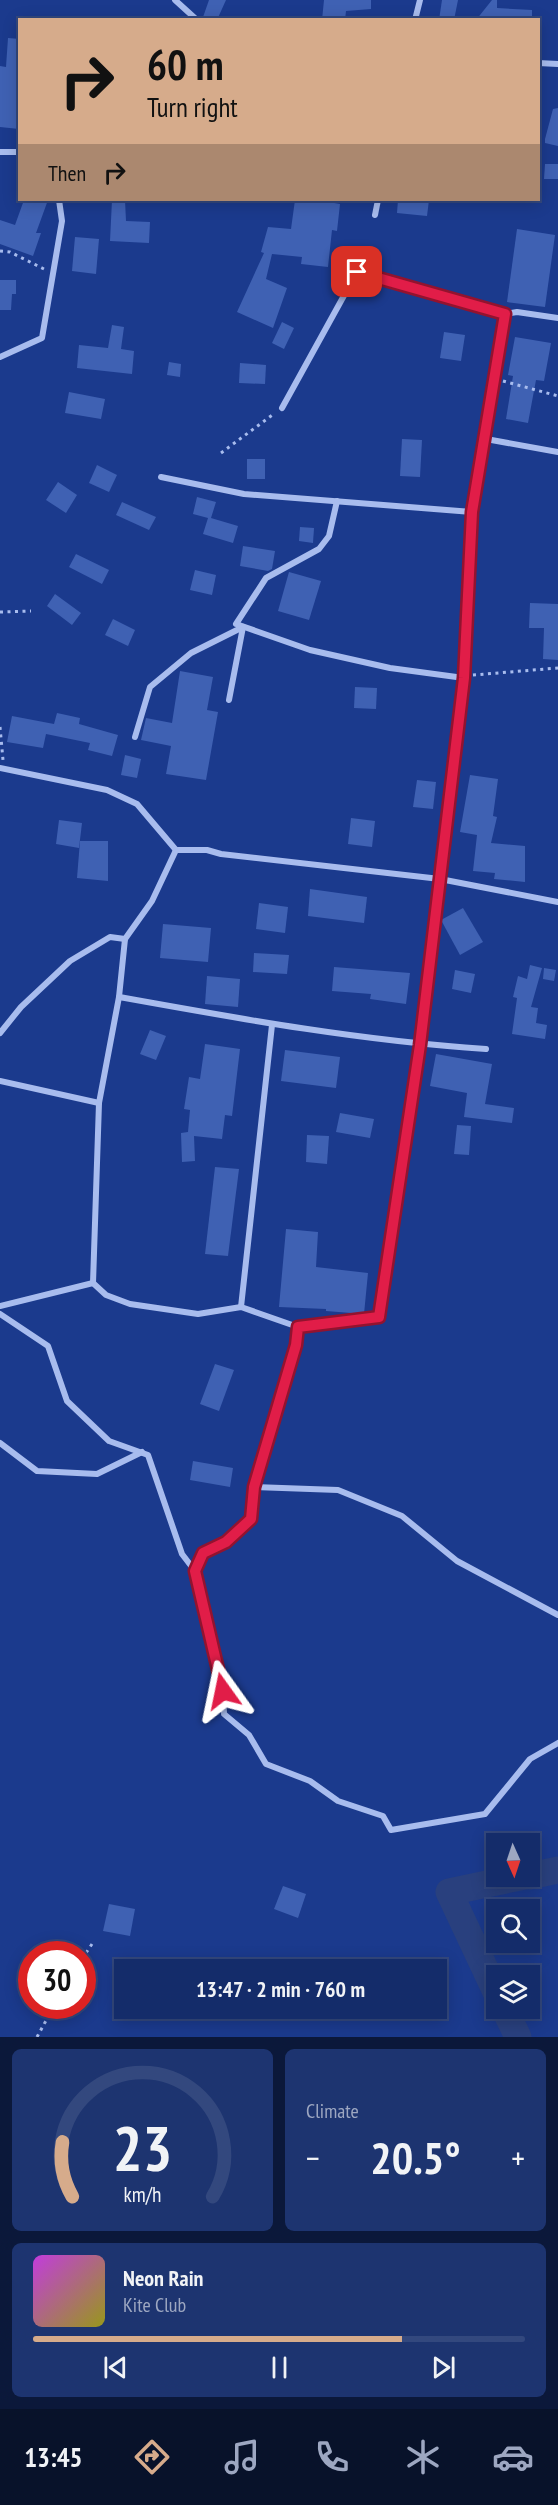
<!DOCTYPE html>
<meta charset="utf-8">
<style>
body{margin:0;font-family:"PT Sans Narrow",sans-serif;background:#1d3470;color:#f1f3f6;height:100vh;display:flex;flex-direction:column;font-size:22px;white-space:nowrap}
*{box-sizing:border-box;margin:0}
p{font-size:20px;color:#9da7c1}
.icon{flex:none;width:33px;height:33px;fill:none;stroke:currentColor;stroke-width:2;stroke-linecap:round;stroke-linejoin:round}
.map{position:relative;height:2037px;overflow:hidden}
.details{display:flex;flex-direction:column;gap:12px;padding:12px;background:#0b183a;flex:1}
.details>*{flex:none}
.guide{position:absolute;left:18px;top:18px;width:522px;height:183px;border-radius:0px;box-shadow:0 3px 15px #0003,0 0 0 2px #33487e;background:#d6ab8b;color:#111;overflow:hidden}
.needle{width:39px;rotate:177deg}
.fabs{position:absolute;left:486px;top:1833px;display:grid;gap:12px}
.fabs a{display:grid;place-items:center;width:54px;height:54px;border-radius:0px;background:#142c6a;box-shadow:0 3px 15px #0003,0 0 0 2px #33487e;font-size:30px}
.speed{position:absolute;left:18px;top:1941px;display:flex;gap:12px;font-size:30px;font-weight:700;text-align:center}
.speed>*{display:grid;place-content:center;width:78px;height:78px;border-radius:50%;background:#142c6a;box-shadow:0 3px 15px #0003,0 0 0 2px #33487e;line-height:1}
.speed .limit{border:9px solid #d22;background:#fff;color:#111}
.pin{position:absolute;display:grid;place-items:center;width:51px;height:51px;color:#fff;margin:-26px;border-radius:12px;box-shadow:0 3px 9px #0006}
.me{position:absolute;width:66px;margin:-33px;rotate:348deg;stroke-linejoin:round;filter:drop-shadow(0 0 4px #0008)}
.turn{display:flex;align-items:center;gap:21px;height:126px;padding:0 30px;font-size:27px}
.turn .icon{width:78px;height:78px;stroke-width:2.5}
.turn b{display:block;font-size:42px;line-height:51px}
.then{display:flex;align-items:center;height:57px;padding:0 30px;background:#0003;gap:12px;font-size:22px}
.big{font-size:45px;font-weight:700;line-height:1.1}
.details .tile{flex:1;display:flex;flex-direction:column;justify-content:center;gap:9px;min-width:0;padding:0 21px;border-radius:9px;background:#1d3470}
.details .dial{align-items:center;gap:0}
.dial svg{height:156px;overflow:visible;fill:none;stroke:#33487e;stroke-width:7;stroke-linecap:round;text-anchor:middle}
.dial text{fill:#f1f3f6;stroke:none}
.song{display:flex;align-items:center;gap:18px}
.cover{width:72px;height:72px;border-radius:9px;background:linear-gradient(135deg,hsl(290 70% 55%),hsl(60 70% 35%))}
.played{height:6px;border-radius:3px;background:linear-gradient(90deg,#d6ab8b 75%,#33487e 75%)}
.keys{display:flex;justify-content:space-around;direction:ltr}
.heat{display:flex;justify-content:space-between;align-items:center;font-size:33px;direction:ltr}
.details .tiles{flex:1;display:grid;gap:12px;grid-template-columns:1fr 1fr}
.tile:last-child{grid-column:span 2}
.trip{position:absolute;left:114px;top:1959px;width:333px;height:60px;border-radius:0px;background:#142c6a;box-shadow:0 3px 15px #0003,0 0 0 2px #33487e;font-weight:700;line-height:60px;text-align:center}
.tab-bar{display:flex;height:96px;justify-content:space-around;align-items:center;background:#08122a;color:#9da7c1}
.tab-bar .icon{width:42px;height:42px}
.tab-bar .current{color:#d6ab8b}
.tab-bar b{font-size:27px;color:#f1f3f6}
.map>svg:first-child{display:block}
</style>
<div class="map">
<svg width="558" height="2037" viewBox="0 0 558 2037">
<rect width="100%" height="100%" fill="#1b3a8d"/>
<g fill="none" stroke-linecap="round" stroke-linejoin="round">
<g stroke="#29407e" stroke-width="27">
<path d="M530,1876L558,1870"/>
<path d="M496,1992L449,1892L525,1876"/>
<path d="M504,2008L518,2037"/>
</g>
</g>
<g fill="#3f61b3">
<path d="M209,0H226L217,20H202Z"/>
<path d="M324,0H371V9L346,11L345,20H322Z"/>
<path d="M442,0H458L454,20H439Z"/>
<path d="M492,0H497V8L532,10V20H476Z"/>
<path d="M8,38L20,39L19,129L0,127V66L6,67Z"/>
<path d="M558,108V146L545,143V139L553,109Z"/>
<path d="M545,164H558V179H544Z"/>
<path d="M24,200H48L36,233H41L33,256L0,244V220L15,225Z"/>
<path d="M112,200H125L126,221L150,222L149,243L110,241Z"/>
<path d="M295,200H317L340,204L337,231L332,230L328,267L301,264L302,257L272,254L266,279L287,288L273,328L237,312L264,253L261,252L268,227L291,229Z"/>
<path d="M398,200H429L427,216L397,213Z"/>
<path d="M517,229L555,235L545,307L507,302Z"/>
<path d="M75,237L99,239L96,274L72,271Z"/>
<path d="M0,280H16V294H12L11,310H0Z"/>
<path d="M282,322L294,328L284,349L272,343Z"/>
<path d="M112,325L124,327L121,349L134,351L132,374L77,368L79,345L108,348Z"/>
<path d="M444,332L465,335L461,361L440,358Z"/>
<path d="M515,337L551,343L544,381L536,380L528,423L506,419L513,376L508,375Z"/>
<path d="M169,362L181,364L180,377L167,375Z"/>
<path d="M240,363L266,365L265,384L239,383Z"/>
<path d="M69,392L105,399L101,419L65,413Z"/>
<path d="M402,439L422,440L420,477L400,476Z"/>
<rect x="247" y="459" width="18" height="20"/>
<path d="M97,465L117,475L109,492L89,483Z"/>
<path d="M58,482L77,495L66,513L46,500Z"/>
<path d="M197,497L216,502L211,518L238,526L233,543L203,534L208,518L193,514Z"/>
<path d="M122,502L156,517L149,530L116,515Z"/>
<path d="M300,527L314,528L313,543L299,541Z"/>
<path d="M243,546L275,551L272,569L268,571L240,566Z"/>
<path d="M76,554L109,570L102,584L69,567Z"/>
<path d="M195,570L216,575L212,595L190,590Z"/>
<path d="M289,572L321,581L309,620L278,611Z"/>
<path d="M55,594L81,613L72,625L47,606Z"/>
<path d="M530,603L558,604V660L543,659L544,628H529Z"/>
<path d="M113,619L135,630L128,646L105,635Z"/>
<path d="M180,671L213,677L207,710L218,712L206,780L166,774L171,746L141,740L146,718L172,723Z"/>
<path d="M355,687L377,688L376,709L354,708Z"/>
<path d="M57,713L80,718L79,724L118,735L112,756L88,750L90,743L46,734L43,748L7,742L12,716L54,724Z"/>
<path d="M125,755L141,759L137,778L121,775Z"/>
<path d="M470,775L498,779L493,816L497,817L491,843L525,846V882L494,879L495,873L473,871L477,835L460,832Z"/>
<path d="M417,780L436,782L433,809L413,807Z"/>
<path d="M351,818L375,821L372,847L348,844Z"/>
<path d="M59,820L82,823L79,848L56,844Z"/>
<path d="M80,841H108V881L77,878Z"/>
<path d="M310,889L367,897L364,923L308,916Z"/>
<path d="M259,903L288,907L285,933L256,929Z"/>
<path d="M463,908L483,942L460,955L441,920Z"/>
<path d="M163,924L211,928L208,962L160,958Z"/>
<path d="M254,953L289,955L287,974L253,972Z"/>
<path d="M530,965L542,968L531,1007L538,1008L536,1023L547,1025L545,1039L512,1034L517,998L513,997L518,976L527,979Z"/>
<path d="M334,967L410,973L406,1004L370,999L371,994L332,991Z"/>
<path d="M544,968L556,970L554,981L543,979Z"/>
<path d="M455,970L475,974L471,993L452,989Z"/>
<path d="M207,976L240,979L238,1007L205,1004Z"/>
<path d="M150,1030L166,1036L156,1060L140,1054Z"/>
<path d="M205,1044L240,1049L232,1116L225,1115L222,1139L194,1136L195,1161L182,1162L181,1133L188,1132L190,1110L184,1109L189,1077L200,1079Z"/>
<path d="M285,1050L340,1057L336,1088L281,1081Z"/>
<path d="M436,1054L492,1064L485,1104L514,1108L512,1123L464,1117L467,1093L430,1086Z"/>
<path d="M340,1113L374,1119L370,1138L336,1132Z"/>
<path d="M457,1125L471,1126L469,1155L454,1154Z"/>
<path d="M307,1135L329,1136L327,1164L306,1162Z"/>
<path d="M215,1167L239,1169L228,1256L205,1254Z"/>
<path d="M286,1229L318,1232L316,1267L368,1273L364,1314L326,1311V1309L279,1307Z"/>
<path d="M215,1364L234,1370L219,1411L200,1404Z"/>
<path d="M193,1461L233,1468L230,1487L190,1480Z"/>
<path d="M283,1886L306,1894L298,1918L274,1909Z"/>
<path d="M109,1904L135,1909L130,1936L103,1931Z"/>
<path d="M324,2008H360L357,2021L323,2012Z"/>
</g>
<g fill="none" stroke-linecap="round" stroke-linejoin="round">
<g stroke="#a8bcee" stroke-width="3" stroke-dasharray="3 4.5" stroke-linecap="butt">
<path d="M0,251L10,252L46,270"/>
<path d="M503,381L558,396"/>
<path d="M221,453L275,413"/>
<path d="M0,612L31,611"/>
<path d="M473,675L558,668"/>
<path d="M0,727L3,760"/>
<path d="M82,1959L94,1941"/>
<path d="M37,2037L54,2006"/>
</g>
<g stroke="#a8bcee" stroke-width="6">
<path d="M175,0L197,20"/>
<path d="M415,20L420,0"/>
<path d="M538,63L558,64"/>
<path d="M0,152H20"/>
<path d="M375,215L378,200"/>
<path d="M0,357L42,338L62,221L59,200"/>
<path d="M282,408L357,272L505,314L517,312L558,318"/>
<path d="M486,439L558,452"/>
<path d="M161,477L244,494L472,512"/>
<path d="M337,501L329,536L319,549L266,578L236,624L310,650L390,668L464,678"/>
<path d="M229,700L243,627"/>
<path d="M135,737L150,687L191,653L243,627"/>
<path d="M0,768L107,790L137,804L176,850H207L221,854L440,879L558,902"/>
<path d="M176,850L152,901L125,939L119,997L99,1103L93,1283L106,1295L130,1304L198,1314L241,1307L298,1327L379,1317L420,1045L464,678L472,512L505,314"/>
<path d="M119,997C241,1019 362,1041 486,1049"/>
<path d="M0,1033L21,1007L70,961L110,937L125,939"/>
<path d="M0,1081L99,1103"/>
<path d="M0,1306L93,1283"/>
<path d="M241,1307L272,1025"/>
<path d="M0,1314L48,1346L67,1401L109,1441L148,1455L182,1554L195,1571"/>
<path d="M298,1327L296,1345L254,1487L251,1519L226,1542L203,1553L195,1571L223,1691L224,1714L249,1735L266,1764L310,1781L338,1801L383,1816L391,1830L485,1814L530,1759L558,1743"/>
<path d="M0,1443L37,1471L97,1474L142,1452"/>
<path d="M254,1487L338,1490L402,1516L457,1561L558,1615"/>
</g>
</g>
<g fill="none" stroke-linecap="round" stroke-linejoin="round">
<g stroke="#92132f" stroke-width="15">
<path id="route" d="M223,1691L195,1571L203,1553L226,1542L251,1519L254,1487L296,1345L298,1327L379,1317L420,1045L464,678L472,512L505,314L357,272"/>
</g>
<use href="#route" stroke="#e11d48" stroke-width="10"/>
</g>
</svg>
<div class="fabs">
<a><svg class="needle" viewBox="-14 -14 28 28"><path d="M0-13l5 13h-10z" fill="#e53935"/><path d="M0 13l5-13h-10z" fill="#9da7c1"/></svg></a>
<a><svg class="icon" aria-label="search" viewBox="0 0 24 24"><circle cx="10" cy="10" r="6"/><path d="M15 15l6 6"/></svg></a>
<a><svg class="icon" aria-label="layers" viewBox="0 0 24 24"><path d="M12 4l9 5-9 5-9-5zM3 14l9 5 9-5"/></svg></a>
</div>
<div class="speed"><div class="limit">30</div></div>
<div class="pin" style="left:357px;top:272px;background:#d93025"><svg class="icon" aria-label="arrive" viewBox="0 0 24 24"><path d="M6 21V4h12l-3 4 3 4H6"/></svg></div>
<svg class="me" style="left:223px;top:1691px" viewBox="-20 -20 40 40"><path d="M0-17L14 15 0 8-14 15z" fill="#e11d48" stroke="#fff" stroke-width="4"/></svg>
<div class="trip">13:47 · 2 min · 760 m</div>
<div class="guide">
<div class="turn"><svg class="icon" aria-label="right" viewBox="0 0 24 24"><path d="M7 20v-9h11M14 6l5 5-5 5"/></svg><div><b>60 m</b>Turn right</div></div>
<div class="then">Then<svg class="icon" aria-label="right" viewBox="0 0 24 24"><path d="M7 20v-9h11M14 6l5 5-5 5"/></svg></div>
</div>
</div>
<section class="details">
<div class="tiles">
<div class="tile dial"><svg viewBox="0 0 100 80">
<path d="M14 69A42 42 0 1 1 86 69"/>
<path d="M14 69A42 42 0 0 1 9 41" stroke="#d6ab8b"/>
<text x="50" y="56" font-size="32" font-weight="700">23</text>
<text x="50" y="72" font-size="11">km/h</text>
</svg></div>
<div class="tile"><p>Climate</p>
<div class="heat"><a>−</a><b class="big">20.5°</b><a>+</a></div>
</div>
<div class="tile">
<div class="song"><i class="cover"></i><div><b>Neon Rain</b><p>Kite Club</p></div></div>
<div class="played"></div>
<div class="keys"><svg class="icon" aria-label="previous" viewBox="0 0 24 24"><path d="M18 5L8 12l10 7zM5 5v14"/></svg><svg class="icon" aria-label="pause" viewBox="0 0 24 24"><path d="M8 5v14M16 5v14"/></svg><svg class="icon" aria-label="next" viewBox="0 0 24 24"><path d="M6 5l10 7-10 7zM19 5v14"/></svg></div>
</div>
</div>
</section>
<nav class="tab-bar">
<b>13:45</b>
<svg class="icon current" aria-label="directions" viewBox="0 0 24 24"><path d="M12 3l9 9-9 9-9-9zM9 14v-3h6M13 9l2 2-2 2"/></svg>
<svg class="icon" aria-label="music" viewBox="0 0 24 24"><path d="M9 18V5l10-2v13"/><circle cx="6" cy="18" r="3"/><circle cx="16" cy="16" r="3"/></svg>
<svg class="icon" aria-label="phone" viewBox="0 0 24 24"><path d="M5 4h4l2 5-3 2q2 4 5 5l2-3 5 2v4C11 20 4 13 5 4z"/></svg>
<svg class="icon" aria-label="climate" viewBox="0 0 24 24"><path d="M12 3v18M4 7l16 10M4 17L20 7"/></svg>
<svg class="icon" aria-label="car" viewBox="0 0 24 24"><path d="M5 17H2v-5l4-1 3-4h7l3 4 3 1v5h-3M9 17h6M6 11h13"/><circle cx="7" cy="17" r="2"/><circle cx="17" cy="17" r="2"/></svg>
</nav>
